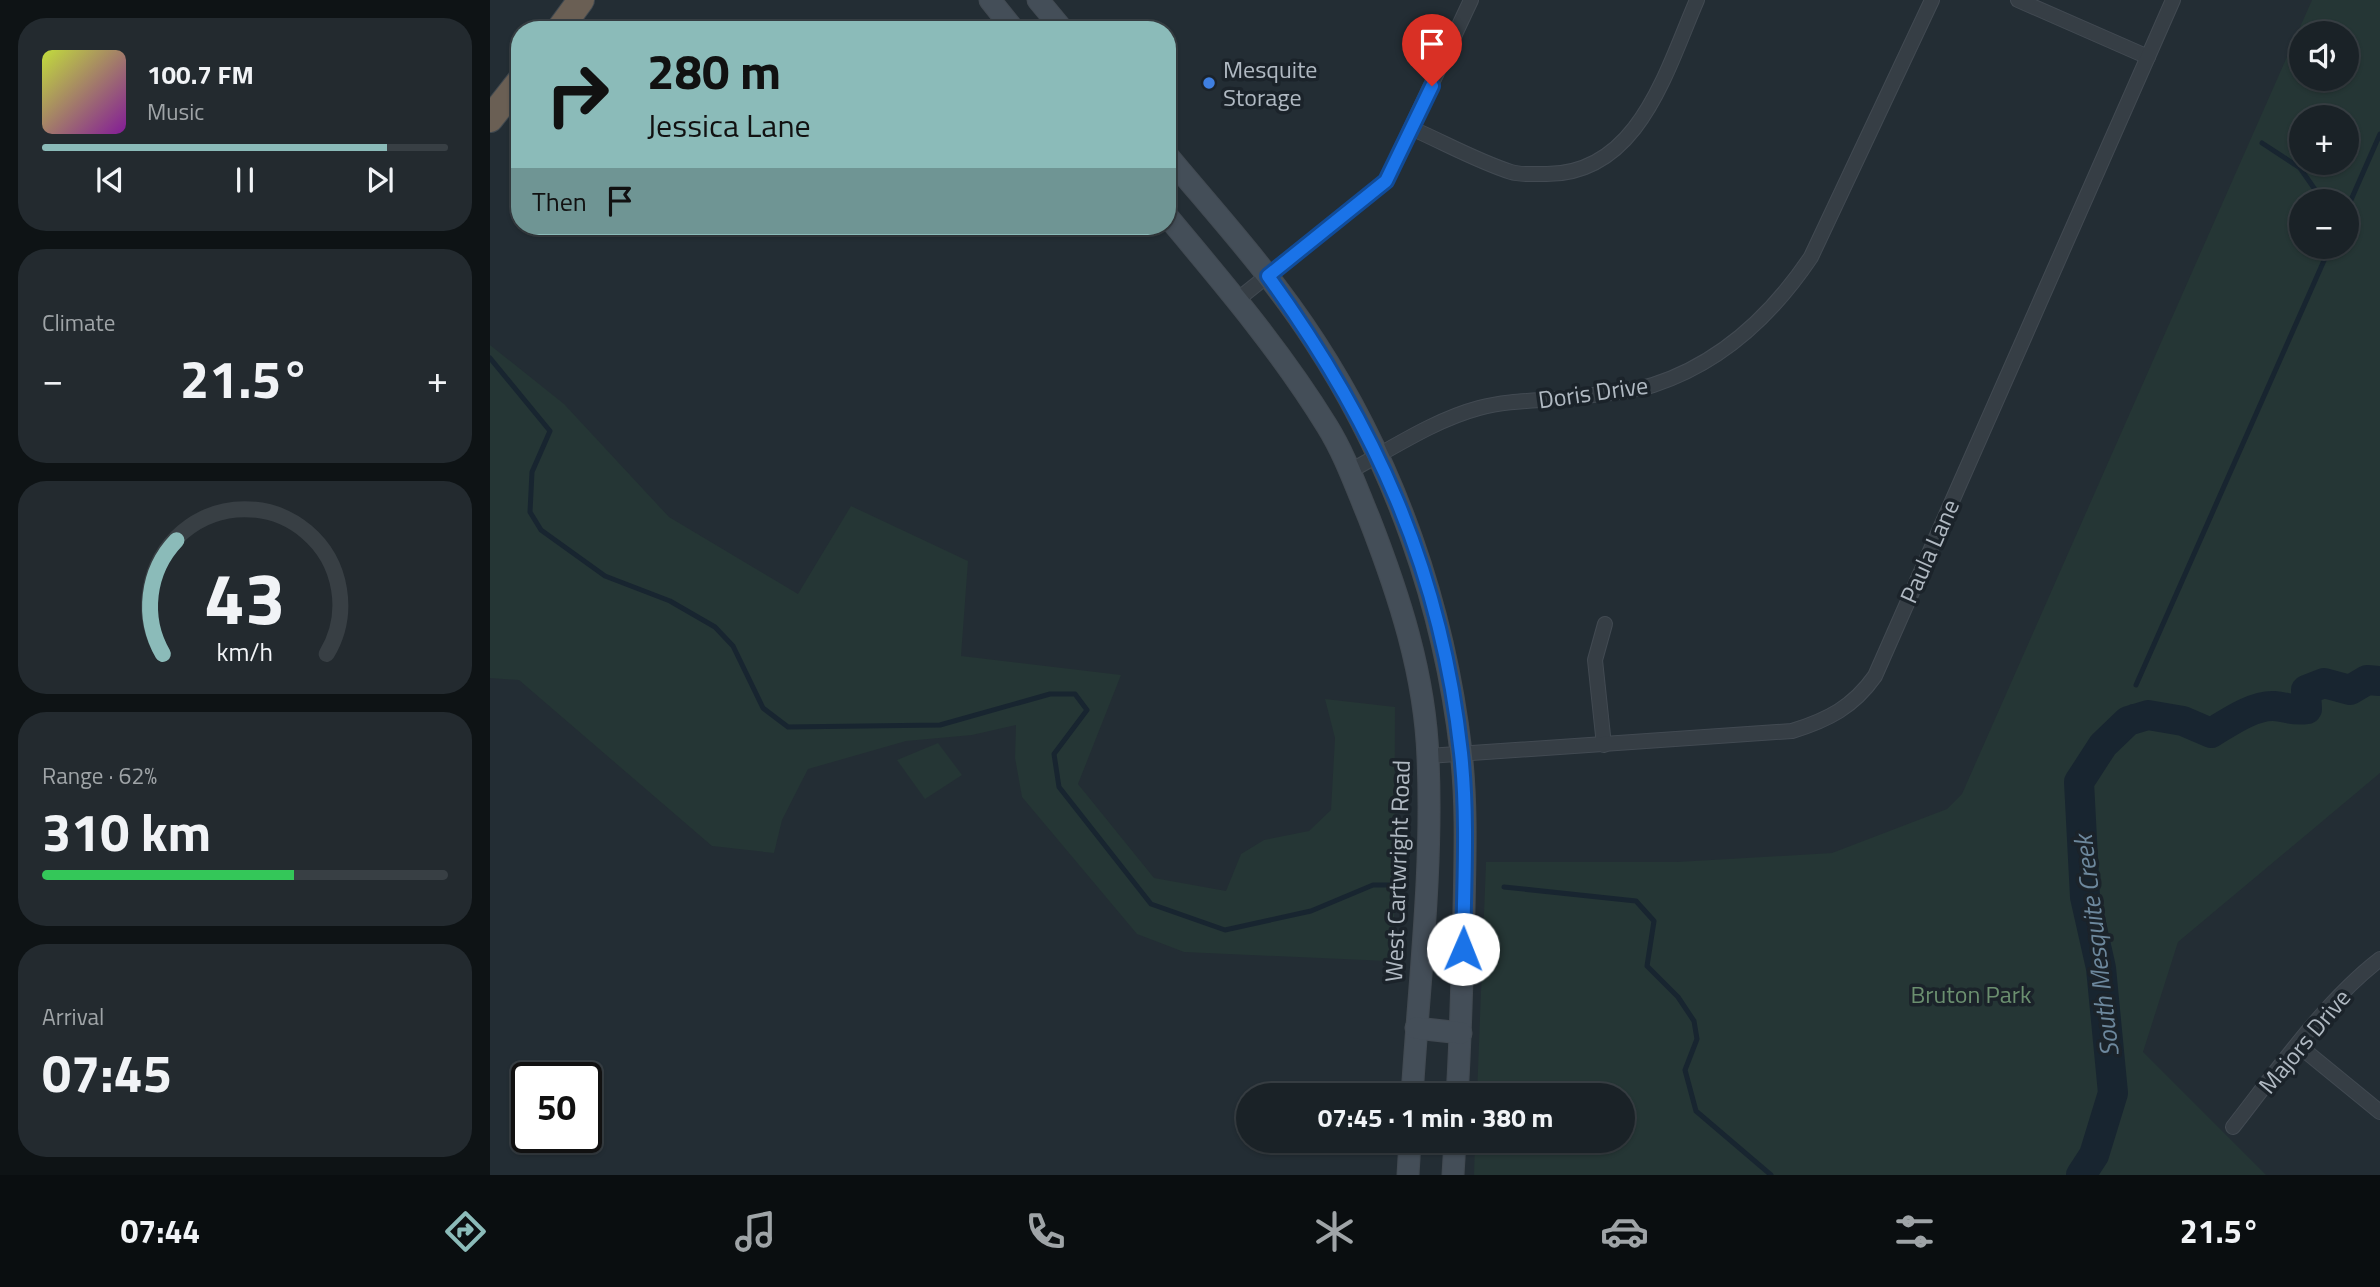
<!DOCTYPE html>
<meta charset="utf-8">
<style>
body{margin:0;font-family:"Titillium Web",sans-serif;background:#232a2f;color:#f1f3f6;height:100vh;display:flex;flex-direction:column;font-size:26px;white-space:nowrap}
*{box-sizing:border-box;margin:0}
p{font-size:23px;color:#9fa4a7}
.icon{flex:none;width:38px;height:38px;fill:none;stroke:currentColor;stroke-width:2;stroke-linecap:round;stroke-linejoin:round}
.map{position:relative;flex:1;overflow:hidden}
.drawer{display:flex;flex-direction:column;gap:18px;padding:18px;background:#0e1315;width:490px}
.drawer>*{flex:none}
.top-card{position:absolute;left:21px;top:21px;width:665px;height:214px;border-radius:28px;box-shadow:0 2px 5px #0004,0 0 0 2px #383f44;background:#8bbbb9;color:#111;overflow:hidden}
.buttons{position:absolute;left:1799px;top:21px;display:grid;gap:14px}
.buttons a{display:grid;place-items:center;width:70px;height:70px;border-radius:50%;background:#1a2227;box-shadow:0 2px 5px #0004,0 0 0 2px #383f44;font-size:35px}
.speed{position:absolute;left:21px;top:1062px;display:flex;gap:14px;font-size:35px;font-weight:700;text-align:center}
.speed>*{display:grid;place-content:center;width:91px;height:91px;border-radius:50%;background:#1a2227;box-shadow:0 2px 5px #0004,0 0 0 2px #383f44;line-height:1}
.speed .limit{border:4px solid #111;border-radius:10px;background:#fff;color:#111}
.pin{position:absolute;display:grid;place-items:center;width:60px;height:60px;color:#fff;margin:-72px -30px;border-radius:50% 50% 50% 0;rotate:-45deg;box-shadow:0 0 7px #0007}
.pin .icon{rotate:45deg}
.me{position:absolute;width:77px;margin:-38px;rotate:1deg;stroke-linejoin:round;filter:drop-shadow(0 0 5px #0008)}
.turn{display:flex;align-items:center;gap:24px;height:147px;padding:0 21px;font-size:32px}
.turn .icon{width:91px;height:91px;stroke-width:2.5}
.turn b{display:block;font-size:49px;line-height:60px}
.then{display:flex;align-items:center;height:66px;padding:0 21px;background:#0003;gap:14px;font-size:26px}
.big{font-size:52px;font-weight:700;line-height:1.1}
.drawer .card{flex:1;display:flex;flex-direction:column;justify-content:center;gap:10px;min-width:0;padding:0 24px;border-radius:28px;background:#232a2f}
.drawer .dial{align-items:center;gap:0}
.dial svg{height:182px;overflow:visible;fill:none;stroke:#383f44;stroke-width:7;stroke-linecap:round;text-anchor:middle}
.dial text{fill:#f1f3f6;stroke:none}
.song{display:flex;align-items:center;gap:21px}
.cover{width:84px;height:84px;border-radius:10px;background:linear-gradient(135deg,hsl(70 70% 55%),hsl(290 70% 35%))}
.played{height:7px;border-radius:4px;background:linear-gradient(90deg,#8bbbb9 85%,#383f44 85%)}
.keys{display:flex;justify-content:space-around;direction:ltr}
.heat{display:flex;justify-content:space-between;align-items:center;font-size:38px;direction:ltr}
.charge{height:10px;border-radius:5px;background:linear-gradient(90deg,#34c759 62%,#383f44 0)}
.trip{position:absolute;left:746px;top:1083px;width:399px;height:70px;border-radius:35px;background:#1a2227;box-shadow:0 2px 5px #0004,0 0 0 2px #383f44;font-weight:700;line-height:70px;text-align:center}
.dock{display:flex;height:112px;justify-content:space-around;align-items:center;background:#0a0e10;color:#9fa4a7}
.dock .icon{width:49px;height:49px}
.dock .selected{color:#8bbbb9}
.dock b{font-size:32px;color:#f1f3f6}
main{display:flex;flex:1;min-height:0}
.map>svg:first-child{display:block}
</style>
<main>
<section class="drawer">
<div class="card">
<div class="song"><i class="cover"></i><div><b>100.7 FM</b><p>Music</p></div></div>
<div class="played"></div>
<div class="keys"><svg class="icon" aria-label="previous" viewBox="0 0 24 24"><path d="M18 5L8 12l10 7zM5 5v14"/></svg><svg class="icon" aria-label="pause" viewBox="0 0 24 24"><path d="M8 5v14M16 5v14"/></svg><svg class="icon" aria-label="next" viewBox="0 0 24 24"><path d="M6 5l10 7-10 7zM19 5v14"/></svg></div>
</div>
<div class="card"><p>Climate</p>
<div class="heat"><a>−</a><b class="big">21.5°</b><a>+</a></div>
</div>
<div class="card dial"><svg viewBox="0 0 100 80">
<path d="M14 69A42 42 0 1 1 86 69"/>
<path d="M14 69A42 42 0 0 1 20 19" stroke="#8bbbb9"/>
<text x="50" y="56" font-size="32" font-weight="700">43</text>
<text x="50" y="72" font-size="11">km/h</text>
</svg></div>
<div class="card"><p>Range · 62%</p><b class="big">310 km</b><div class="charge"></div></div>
<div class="card"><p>Arrival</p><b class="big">07:45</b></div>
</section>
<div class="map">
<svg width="1890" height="1175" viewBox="0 0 1890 1175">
<rect width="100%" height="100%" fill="#232d34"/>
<g fill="#253635" fill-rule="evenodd">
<path d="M1822,0H1890V773L1688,942L1653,1052L1776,1175H984L985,1141H1132V1096L987,1095L996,862H1187L1342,853L1457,809L1472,794ZM1811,33H1857V79H1811ZM1811,117H1857V163H1811ZM1811,201H1857V247H1811Z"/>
<path d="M0,345L74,404L179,517L308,594L361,506L478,561L471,656L631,675L588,784L664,878L736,891L751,854L774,840L819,831L841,810L845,738L835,699L905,707L904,941L898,961L694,952L647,934L532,797L525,758L526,725L482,735L416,741L318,769L292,820L284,853L222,846L29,680L0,678Z"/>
<path d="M448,743L472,775L435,799L407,760Z"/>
</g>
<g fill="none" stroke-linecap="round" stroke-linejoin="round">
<g stroke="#182530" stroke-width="5">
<path d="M1772,143L1810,168L1833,201"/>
<path d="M1857,209L1890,134"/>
<path d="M0,358L60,431L42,472L40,512L51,530L115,576L180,601L225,627L243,646L273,708L298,727L450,725L560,694H585L597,710L564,754L569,787L661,904L735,930L821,911L883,885H908"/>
<path d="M1646,685L1840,247"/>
<path d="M1638,721L1641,707"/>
<path d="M1014,887L1146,901L1164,921L1157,966L1188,997L1204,1021L1207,1039L1195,1070L1206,1111L1281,1175"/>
</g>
<path stroke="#182530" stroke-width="30" d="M1591,1175L1604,1155L1623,1093L1611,968L1595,897L1589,782L1613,745L1638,721L1658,715L1693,721L1721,733C1738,723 1763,705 1784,706C1798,707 1800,711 1817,709L1816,690L1834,683L1860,690L1877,680L1890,681"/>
<g stroke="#424a52" stroke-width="16">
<g id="street">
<path d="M1528,0L1658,57"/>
<path d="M923,129C955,143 987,161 1021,172C1030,175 1043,174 1053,174C1148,177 1176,71 1207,0"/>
<path d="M747,300L896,181L981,0"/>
<path d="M860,471C901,449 944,420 989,408C1019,400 1049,401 1079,398C1106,394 1137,393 1163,385C1231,363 1282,315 1321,257L1442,0"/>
<path d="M1114,745L1105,660L1115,624"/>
<path d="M938,756L1302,731C1338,720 1363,707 1385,676L1683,0"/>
<path d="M1808,1045L1890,1112"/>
<path d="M1743,1127C1787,1071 1834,1002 1890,959"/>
</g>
</g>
<g stroke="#424a52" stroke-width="23">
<g id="secondary">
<path d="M500,0L524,30"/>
<path d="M548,0L573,30"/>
<path d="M677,155C728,216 782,275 825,342C905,465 954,606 971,752C977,804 975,858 974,910C972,972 971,1034 967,1096"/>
<path d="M677,216C734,284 791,351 837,426C855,455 866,487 879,518C909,595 935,674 938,758C943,870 929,983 922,1096"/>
<path d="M926,1028L971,1033"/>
<path d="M918,1175L920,1141"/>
<path d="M963,1175L965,1141"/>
</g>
</g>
<g stroke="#404950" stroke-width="28">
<g id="highway">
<path d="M69,30L91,0"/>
<path d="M0,119L30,81"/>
</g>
</g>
<use href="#street" stroke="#363e45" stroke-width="14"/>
<use href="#secondary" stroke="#444e58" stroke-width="21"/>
<use href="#highway" stroke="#6a5f54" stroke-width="26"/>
</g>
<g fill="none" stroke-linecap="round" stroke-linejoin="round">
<g stroke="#114b97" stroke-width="18">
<path id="route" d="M942,86L896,181L778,276C885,424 951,569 971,753C978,817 974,884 973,949"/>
</g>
<use href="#route" stroke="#1a73e8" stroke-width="12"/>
</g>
<circle fill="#3f7fe0" stroke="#1b232a" stroke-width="2.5" cx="719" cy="83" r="7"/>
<g text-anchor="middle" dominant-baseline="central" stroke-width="7" stroke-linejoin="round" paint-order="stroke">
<g font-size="24" fill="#b0b9c2" stroke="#1b232a" text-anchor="start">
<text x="733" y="69">Mesquite<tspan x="733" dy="28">Storage</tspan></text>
</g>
<g font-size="24" fill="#b0b9c2" stroke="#1b232a">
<text transform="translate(1103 392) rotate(-8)">Doris Drive</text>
<text transform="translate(1439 551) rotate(-66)">Paula Lane</text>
<text transform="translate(907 871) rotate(-88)">West Cartwright Road</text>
<text transform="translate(1814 1041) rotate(-50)">Majors Drive</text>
</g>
<g font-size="24" fill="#6b8f6f" stroke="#1b232a">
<text x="1481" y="994">Bruton Park</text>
</g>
<g font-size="26" font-style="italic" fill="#6d889d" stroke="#1b232a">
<text transform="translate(1606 946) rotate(-97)">South Mesquite Creek</text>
</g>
</g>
</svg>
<div class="buttons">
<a><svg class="icon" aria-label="sound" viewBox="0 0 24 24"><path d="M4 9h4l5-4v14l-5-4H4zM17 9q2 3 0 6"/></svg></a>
<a>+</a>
<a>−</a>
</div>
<div class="speed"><div class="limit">50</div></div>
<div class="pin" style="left:942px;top:86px;background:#d93025"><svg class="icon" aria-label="arrive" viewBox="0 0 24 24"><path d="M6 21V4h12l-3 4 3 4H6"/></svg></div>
<svg class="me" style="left:973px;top:949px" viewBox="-20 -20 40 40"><circle r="19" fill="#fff"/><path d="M0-13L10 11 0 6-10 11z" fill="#1a73e8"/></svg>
<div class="trip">07:45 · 1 min · 380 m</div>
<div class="top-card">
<div class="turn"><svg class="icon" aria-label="right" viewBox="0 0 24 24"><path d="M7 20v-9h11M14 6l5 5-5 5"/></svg><div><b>280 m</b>Jessica Lane</div></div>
<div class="then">Then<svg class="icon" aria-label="arrive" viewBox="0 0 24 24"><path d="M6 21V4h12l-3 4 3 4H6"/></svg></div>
</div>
</div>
</main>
<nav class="dock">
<b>07:44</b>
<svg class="icon selected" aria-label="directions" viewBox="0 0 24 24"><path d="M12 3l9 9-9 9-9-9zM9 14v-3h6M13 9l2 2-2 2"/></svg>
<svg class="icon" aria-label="music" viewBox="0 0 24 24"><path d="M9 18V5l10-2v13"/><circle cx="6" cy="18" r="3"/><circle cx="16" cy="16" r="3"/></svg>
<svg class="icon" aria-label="phone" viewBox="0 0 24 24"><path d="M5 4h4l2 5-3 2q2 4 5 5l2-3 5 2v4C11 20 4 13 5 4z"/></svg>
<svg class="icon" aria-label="climate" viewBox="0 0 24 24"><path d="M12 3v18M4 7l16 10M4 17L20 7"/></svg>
<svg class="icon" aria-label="car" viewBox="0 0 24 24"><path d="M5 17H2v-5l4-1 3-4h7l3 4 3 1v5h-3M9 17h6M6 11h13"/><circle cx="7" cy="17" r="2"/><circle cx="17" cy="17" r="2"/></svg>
<svg class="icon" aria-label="filters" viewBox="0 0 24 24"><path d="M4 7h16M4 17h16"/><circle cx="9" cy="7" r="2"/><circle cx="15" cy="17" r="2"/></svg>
<b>21.5°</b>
</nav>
